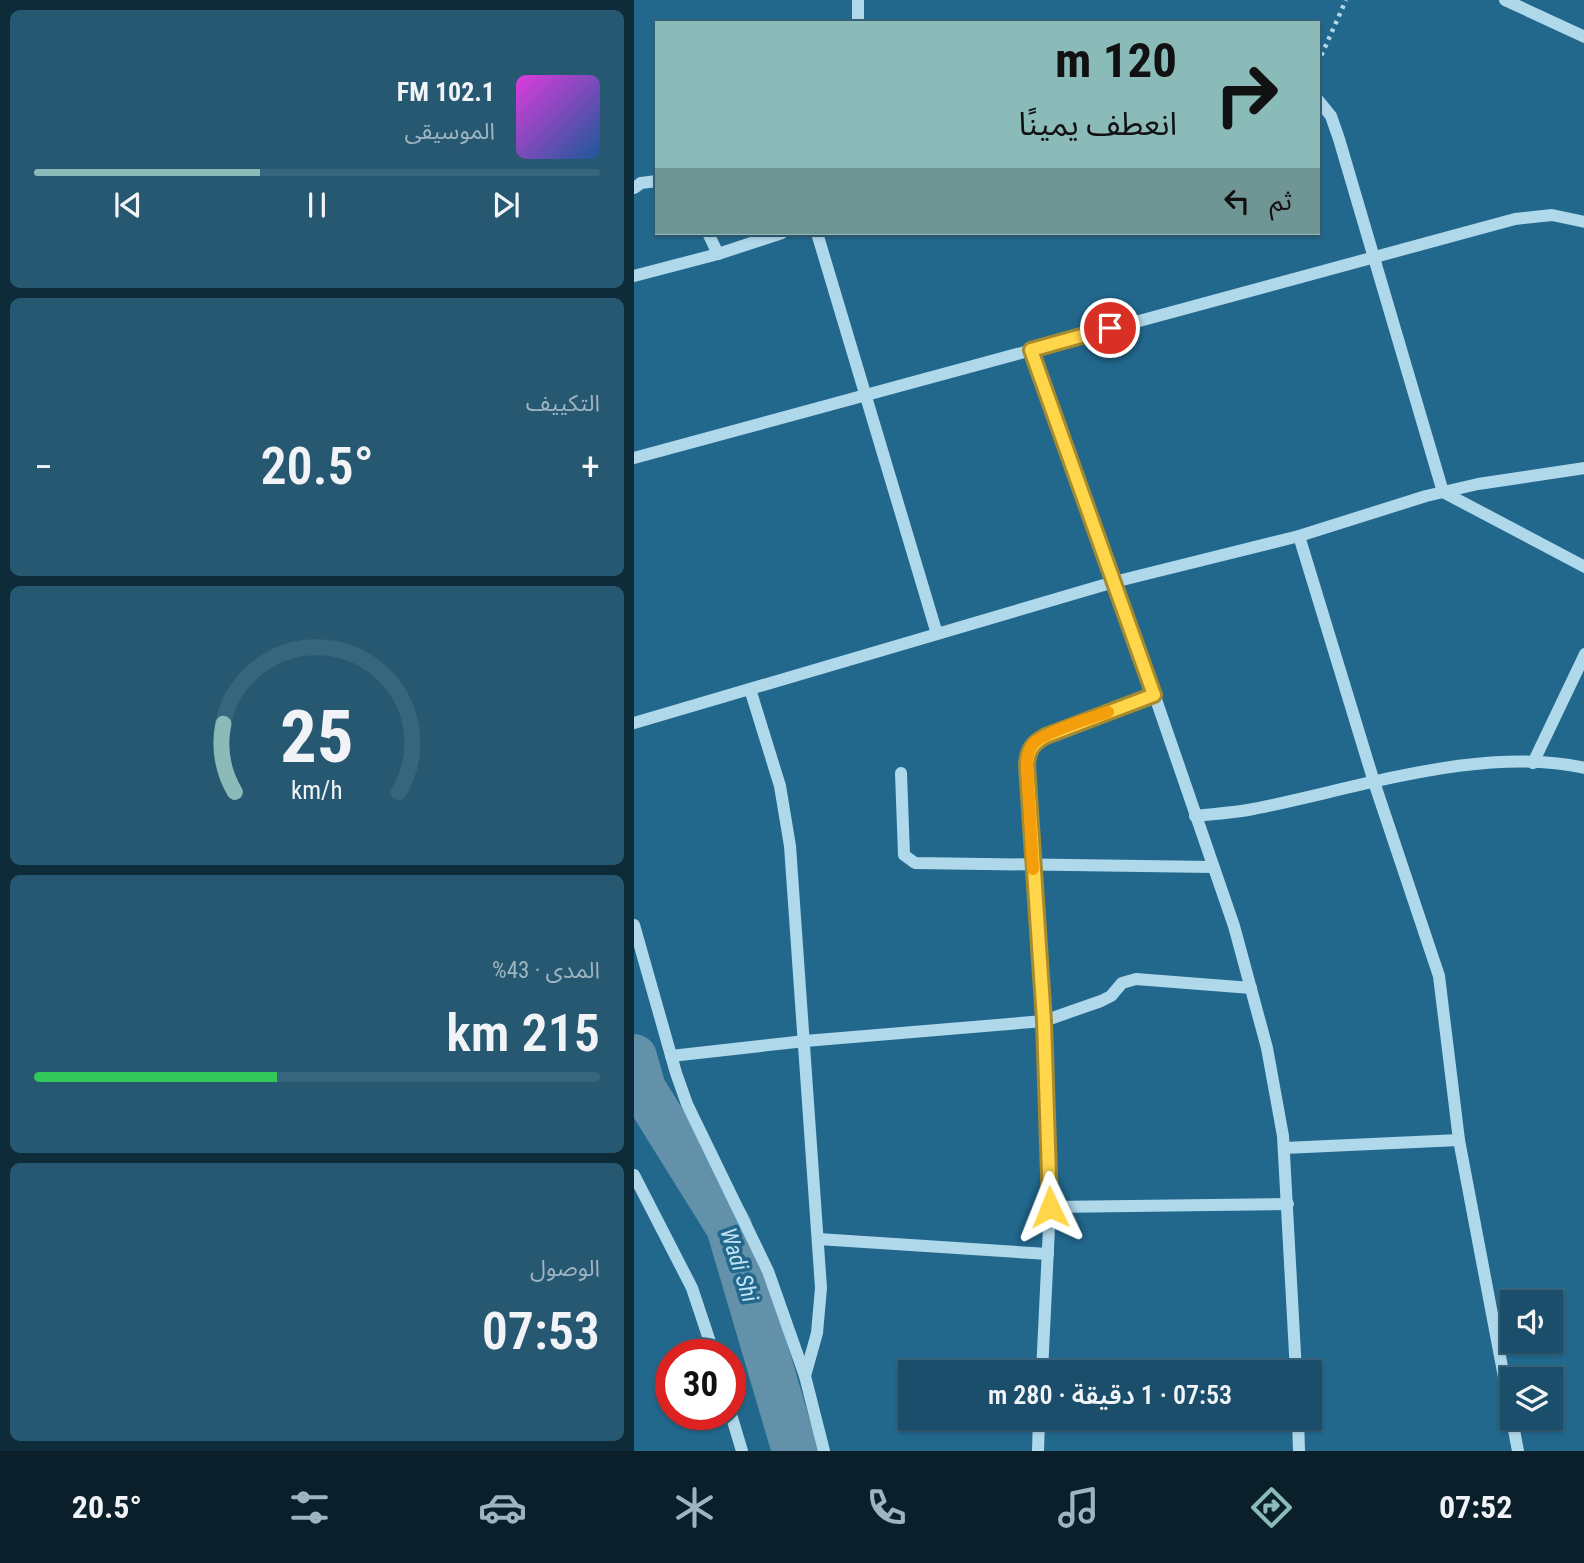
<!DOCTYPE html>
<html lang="ar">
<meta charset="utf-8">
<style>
body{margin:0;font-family:"Roboto Condensed","Noto Sans Arabic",sans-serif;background:#275872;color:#f1f3f6;direction:rtl;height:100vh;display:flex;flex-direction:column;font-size:26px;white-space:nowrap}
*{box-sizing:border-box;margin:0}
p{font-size:23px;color:#9fb4c1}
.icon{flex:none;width:38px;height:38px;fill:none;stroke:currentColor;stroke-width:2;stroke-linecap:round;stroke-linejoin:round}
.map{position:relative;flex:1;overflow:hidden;direction:ltr}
.details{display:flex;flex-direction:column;gap:10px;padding:10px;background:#0e2b3a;width:634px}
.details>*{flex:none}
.hud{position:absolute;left:21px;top:21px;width:665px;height:214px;border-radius:0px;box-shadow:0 2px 5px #0004,0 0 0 2px #38657e;direction:rtl;background:#8bbbb9;color:#111;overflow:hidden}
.tools{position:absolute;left:866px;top:1290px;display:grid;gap:14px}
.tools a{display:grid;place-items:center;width:63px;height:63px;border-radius:0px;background:#1a4e6a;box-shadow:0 2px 5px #0004,0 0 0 2px #38657e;font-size:35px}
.speed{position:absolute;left:21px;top:1339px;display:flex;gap:14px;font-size:35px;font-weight:700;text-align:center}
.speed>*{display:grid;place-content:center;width:91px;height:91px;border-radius:50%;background:#1a4e6a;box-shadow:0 2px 5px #0004,0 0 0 2px #38657e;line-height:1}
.speed .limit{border:10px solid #d22;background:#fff;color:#111}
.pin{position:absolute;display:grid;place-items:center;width:60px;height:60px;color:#fff;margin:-30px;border:4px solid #fff;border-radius:50%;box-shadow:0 2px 7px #0007}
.me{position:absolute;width:77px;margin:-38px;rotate:358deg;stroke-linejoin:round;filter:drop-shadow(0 0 5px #0008)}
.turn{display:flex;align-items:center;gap:24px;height:147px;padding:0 28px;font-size:32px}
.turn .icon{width:91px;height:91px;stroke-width:2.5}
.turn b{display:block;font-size:49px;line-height:60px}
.then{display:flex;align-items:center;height:66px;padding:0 28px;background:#0003;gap:14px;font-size:26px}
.big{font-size:52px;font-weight:600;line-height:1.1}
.details .tile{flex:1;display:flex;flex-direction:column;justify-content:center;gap:10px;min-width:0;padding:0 24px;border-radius:10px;background:#275872}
.details .dial{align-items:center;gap:0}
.dial svg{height:182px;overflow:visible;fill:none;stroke:#38657e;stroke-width:7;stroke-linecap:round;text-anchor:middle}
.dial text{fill:#f1f3f6;stroke:none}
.song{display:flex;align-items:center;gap:21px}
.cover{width:84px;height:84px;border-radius:10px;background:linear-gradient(135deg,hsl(300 70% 55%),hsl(210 70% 35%))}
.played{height:7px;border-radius:4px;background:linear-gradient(90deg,#8bbbb9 40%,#38657e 40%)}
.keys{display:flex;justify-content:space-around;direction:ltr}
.heat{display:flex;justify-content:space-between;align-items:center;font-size:38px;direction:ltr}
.charge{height:10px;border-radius:5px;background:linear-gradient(90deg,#34c759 43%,#38657e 0)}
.trip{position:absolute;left:264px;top:1360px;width:424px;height:70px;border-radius:0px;background:#1a4e6a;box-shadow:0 2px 5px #0004,0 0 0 2px #38657e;font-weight:600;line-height:70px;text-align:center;direction:rtl}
.tab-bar{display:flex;height:112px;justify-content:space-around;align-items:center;background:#0a1f2a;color:#9fb4c1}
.tab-bar .icon{width:49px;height:49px}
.tab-bar .selected{color:#8bbbb9}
.tab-bar b{font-size:32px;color:#f1f3f6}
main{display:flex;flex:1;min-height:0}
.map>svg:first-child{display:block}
</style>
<main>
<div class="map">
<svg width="951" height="1451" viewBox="0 0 951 1451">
<rect width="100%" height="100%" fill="#22688d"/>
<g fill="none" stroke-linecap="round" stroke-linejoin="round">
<path stroke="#6291a9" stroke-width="46" d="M0,1057L9,1089L95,1227L161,1451"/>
<path stroke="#b0d8eb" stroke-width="4.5" stroke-dasharray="3.5 5" stroke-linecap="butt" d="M684,63L712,0"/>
<g stroke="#b0d8eb" stroke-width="12">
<path d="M224,0V23"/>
<path d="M871,0L951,37"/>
<path d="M684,100L697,116L705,139L809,492L951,567"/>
<path d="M0,188L7,183L23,181"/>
<path d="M74,233L84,254"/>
<path d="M183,233L303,634"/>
<path d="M0,276L84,254L148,233"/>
<path d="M397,350L495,621L600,926L633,1048L649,1136L662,1372"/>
<path d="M0,458L881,219L918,215L951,222"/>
<path d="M665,536L740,782L805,976L825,1140L884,1451"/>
<path d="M116,689L146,786L156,846L187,1288L183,1333L171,1376"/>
<path d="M0,723L480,582L665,536L792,496L844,484L951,468"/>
<path d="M899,763L951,654"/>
<path d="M267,773L270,855L281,863L579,867"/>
<path d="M561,816C579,814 597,813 614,810C716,791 847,744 951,768"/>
<path d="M0,925L42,1073L53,1104L134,1271L171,1376L190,1451"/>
<path d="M37,1056L171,1041L410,1021L467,1001L477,996L488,983L502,979L617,988"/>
<path d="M650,1148L825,1140"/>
<path d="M0,1175L58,1288L80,1354"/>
<path d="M416,1207L654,1204"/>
<path d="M184,1239L414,1254"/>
<path d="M408,1372L416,1207L410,1021L392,765C394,749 399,743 412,736L520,695"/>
<path d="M96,1411L108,1451"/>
<path d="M664,1418L665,1451"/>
<path d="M404,1451L405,1418"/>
</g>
</g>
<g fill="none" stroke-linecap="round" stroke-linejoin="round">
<g stroke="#a68a30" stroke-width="18">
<path id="route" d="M416,1207L410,1021L393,765C394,749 399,743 412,736L520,695L397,350L476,328"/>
</g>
<use href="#route" stroke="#ffd54a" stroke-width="12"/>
<path stroke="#f59e0b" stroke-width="12" d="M399,869L393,765C393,757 394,749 400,743C411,732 457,718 474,712"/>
</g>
<g text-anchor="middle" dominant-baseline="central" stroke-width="7" stroke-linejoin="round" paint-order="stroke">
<g font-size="23" font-style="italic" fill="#c3e4f4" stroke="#22688d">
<text transform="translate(105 1265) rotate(72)">Wadi Shi</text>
</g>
</g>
</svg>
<div class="tools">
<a><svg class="icon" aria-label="sound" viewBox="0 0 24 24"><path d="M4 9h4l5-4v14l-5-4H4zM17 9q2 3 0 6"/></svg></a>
<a><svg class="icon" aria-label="layers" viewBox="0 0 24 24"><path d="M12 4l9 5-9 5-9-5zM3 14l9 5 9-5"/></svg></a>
</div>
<div class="speed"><div class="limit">30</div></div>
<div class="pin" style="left:476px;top:328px;background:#d93025"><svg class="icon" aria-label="arrive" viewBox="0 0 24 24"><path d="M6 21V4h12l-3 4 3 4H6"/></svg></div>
<svg class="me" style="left:416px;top:1207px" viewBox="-20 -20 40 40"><path d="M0-17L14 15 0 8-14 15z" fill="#ffd54a" stroke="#fff" stroke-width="4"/></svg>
<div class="trip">07:53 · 1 دقيقة · 280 m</div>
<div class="hud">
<div class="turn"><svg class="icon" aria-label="right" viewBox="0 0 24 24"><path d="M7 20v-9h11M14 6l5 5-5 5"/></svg><div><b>120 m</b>انعطف يمينًا</div></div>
<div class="then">ثم<svg class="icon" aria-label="left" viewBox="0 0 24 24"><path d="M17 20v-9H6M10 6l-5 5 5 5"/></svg></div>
</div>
</div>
<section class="details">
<div class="tile">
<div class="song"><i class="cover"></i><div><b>102.1 FM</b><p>الموسيقى</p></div></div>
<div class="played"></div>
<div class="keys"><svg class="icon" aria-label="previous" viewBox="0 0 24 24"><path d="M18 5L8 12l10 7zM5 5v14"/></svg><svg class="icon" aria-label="pause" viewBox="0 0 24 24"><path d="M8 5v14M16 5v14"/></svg><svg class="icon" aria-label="next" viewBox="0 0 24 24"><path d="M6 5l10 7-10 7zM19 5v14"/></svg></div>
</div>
<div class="tile"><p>التكييف</p>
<div class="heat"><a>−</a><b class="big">20.5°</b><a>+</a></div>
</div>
<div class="tile dial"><svg viewBox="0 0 100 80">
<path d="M14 69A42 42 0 1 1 86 69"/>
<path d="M14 69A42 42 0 0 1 9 39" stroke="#8bbbb9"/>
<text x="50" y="56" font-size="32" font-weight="700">25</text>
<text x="50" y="72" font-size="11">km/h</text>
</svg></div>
<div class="tile"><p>المدى · 43%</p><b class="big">215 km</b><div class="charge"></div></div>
<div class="tile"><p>الوصول</p><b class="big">07:53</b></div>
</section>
</main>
<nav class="tab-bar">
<b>07:52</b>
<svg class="icon selected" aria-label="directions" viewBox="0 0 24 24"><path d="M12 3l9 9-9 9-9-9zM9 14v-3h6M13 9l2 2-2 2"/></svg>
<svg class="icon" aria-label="music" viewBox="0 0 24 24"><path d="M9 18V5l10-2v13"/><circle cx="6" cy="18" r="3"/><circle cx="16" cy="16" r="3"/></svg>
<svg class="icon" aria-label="phone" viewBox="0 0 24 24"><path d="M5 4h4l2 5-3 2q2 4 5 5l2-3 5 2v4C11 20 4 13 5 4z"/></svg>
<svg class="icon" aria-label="climate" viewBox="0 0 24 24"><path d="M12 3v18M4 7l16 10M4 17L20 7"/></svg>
<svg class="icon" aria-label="car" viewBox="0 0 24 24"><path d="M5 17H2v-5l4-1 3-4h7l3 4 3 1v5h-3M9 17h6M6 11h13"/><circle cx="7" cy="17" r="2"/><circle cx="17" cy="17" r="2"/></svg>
<svg class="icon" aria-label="filters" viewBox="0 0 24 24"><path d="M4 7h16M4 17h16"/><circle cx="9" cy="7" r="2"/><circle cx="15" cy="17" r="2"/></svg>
<b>20.5°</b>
</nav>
